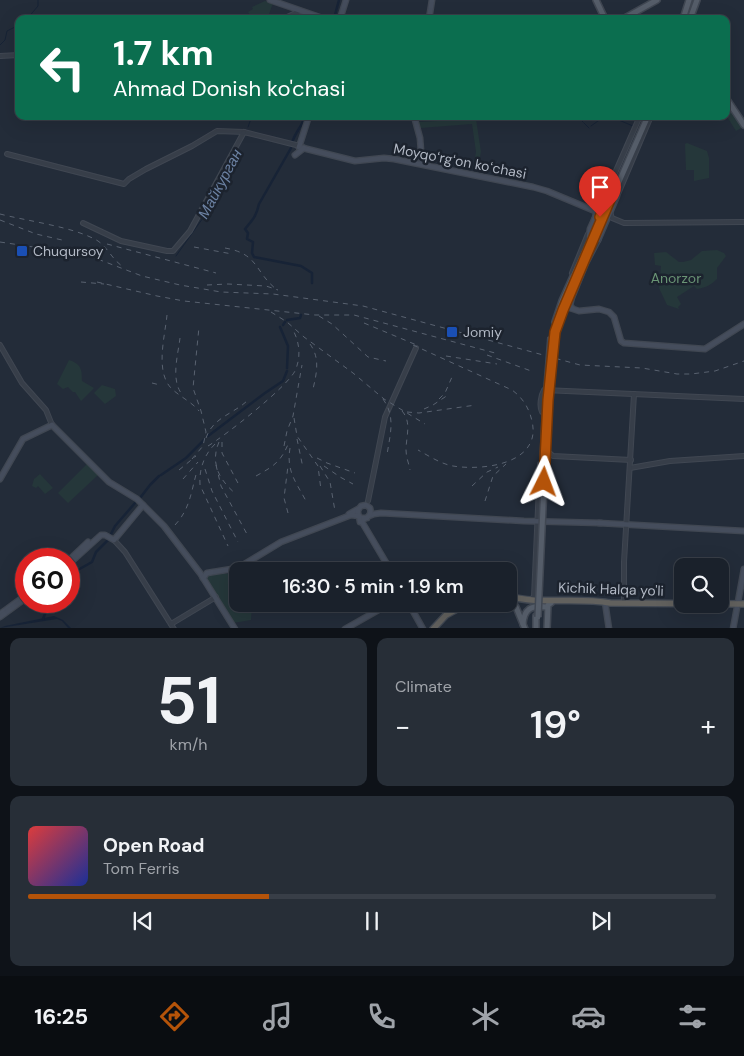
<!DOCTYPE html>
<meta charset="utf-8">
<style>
body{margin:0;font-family:"DM Sans",sans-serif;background:#272e37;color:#f1f3f6;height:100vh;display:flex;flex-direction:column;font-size:19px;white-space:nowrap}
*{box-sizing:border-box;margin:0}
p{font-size:16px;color:#9fa3a9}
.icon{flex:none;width:28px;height:28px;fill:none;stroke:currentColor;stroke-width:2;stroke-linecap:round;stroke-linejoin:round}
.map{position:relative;height:628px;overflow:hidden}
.drawer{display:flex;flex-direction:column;gap:10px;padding:10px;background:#0e1218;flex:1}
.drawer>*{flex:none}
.banner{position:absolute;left:15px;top:15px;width:715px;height:105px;border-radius:10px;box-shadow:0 5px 20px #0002,0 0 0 1px #383e47;background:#0b6e4f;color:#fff;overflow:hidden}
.tools{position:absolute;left:674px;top:558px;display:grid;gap:10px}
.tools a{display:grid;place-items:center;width:55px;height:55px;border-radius:10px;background:#1a212b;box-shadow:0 5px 20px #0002,0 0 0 1px #383e47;font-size:25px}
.speed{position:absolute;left:15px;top:548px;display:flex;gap:10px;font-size:25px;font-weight:700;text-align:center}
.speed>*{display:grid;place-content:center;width:65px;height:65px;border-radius:50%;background:#1a212b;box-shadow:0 5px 20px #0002,0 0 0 1px #383e47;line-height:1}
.speed .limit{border:8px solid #d22;background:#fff;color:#111}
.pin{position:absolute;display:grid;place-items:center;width:42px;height:42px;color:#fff;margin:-51px -21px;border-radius:50% 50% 50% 0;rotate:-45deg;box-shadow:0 0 5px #0007}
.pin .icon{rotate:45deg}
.me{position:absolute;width:55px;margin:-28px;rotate:3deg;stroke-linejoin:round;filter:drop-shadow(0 0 4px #0008)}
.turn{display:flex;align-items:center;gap:18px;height:105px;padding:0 15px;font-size:22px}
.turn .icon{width:65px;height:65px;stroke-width:2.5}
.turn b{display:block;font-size:35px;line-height:42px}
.big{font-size:38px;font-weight:600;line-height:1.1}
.drawer .card{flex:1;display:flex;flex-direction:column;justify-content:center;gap:8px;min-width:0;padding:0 18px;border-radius:10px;background:#272e37}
.drawer .dial{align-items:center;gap:0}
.dial b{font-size:65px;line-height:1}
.song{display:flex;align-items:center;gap:15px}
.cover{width:60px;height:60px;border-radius:8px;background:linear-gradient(135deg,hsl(0 70% 55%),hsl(230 70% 35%))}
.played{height:5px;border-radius:2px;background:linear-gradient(90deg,#b45309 35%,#383e47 35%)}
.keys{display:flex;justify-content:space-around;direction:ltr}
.heat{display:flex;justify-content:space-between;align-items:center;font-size:28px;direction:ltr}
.drawer .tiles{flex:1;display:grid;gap:10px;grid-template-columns:1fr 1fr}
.card:last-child{grid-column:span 2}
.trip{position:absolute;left:229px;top:562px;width:288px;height:50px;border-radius:10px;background:#1a212b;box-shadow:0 5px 20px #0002,0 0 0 1px #383e47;font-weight:600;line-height:50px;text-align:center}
.menu{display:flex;height:80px;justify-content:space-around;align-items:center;background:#0a0d11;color:#9fa3a9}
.menu .icon{width:35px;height:35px}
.menu .active{color:#b45309}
.menu b{font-size:22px;color:#f1f3f6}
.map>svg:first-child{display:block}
</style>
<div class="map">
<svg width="744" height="629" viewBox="0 0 744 629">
<rect width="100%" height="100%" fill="#232c39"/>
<g fill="#25373a">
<path d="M265,1L273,3L268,17L270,19H253L248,12L253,9L252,7Z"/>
<path d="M726,102L743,127L736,131L726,115Z"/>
<path d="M476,119L481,152L477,170L473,169L476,152L472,124L420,128L418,122Z"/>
<path d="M687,143L707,151L709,158V178L694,181V170H686L685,144Z"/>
<path d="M717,250L724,253L726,256L717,268V279C711,285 705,288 697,289L694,286L677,297L681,304L678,307L679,309L667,305L659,288L661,266L655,265L654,253L666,252L679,262H683L691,260L702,251Z"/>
<path d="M69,360C81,364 82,369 82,381L94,388L81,401L75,392H73L68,387L63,389L57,384Z"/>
<path d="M102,385L115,389L116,396L105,404L94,393Z"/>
<path d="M87,464L98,475L68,503L58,493Z"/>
<path d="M40,474L53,488L45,494L38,486L36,488L32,486L34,479Z"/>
<path d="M237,573L238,604H252L251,620L233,623L205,578L209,575Z"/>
</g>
<path fill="#172336" d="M54,616L63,620L71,628H68L62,621L57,619L0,628L5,626Z"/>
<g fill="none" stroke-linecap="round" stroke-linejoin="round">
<g stroke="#172336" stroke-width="1">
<path d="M27,19L38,6V0"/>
<path d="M292,19V18"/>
<path d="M0,45L5,40L7,31L19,25"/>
<path d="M578,116L580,119"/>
<path d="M606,117L611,118"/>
<path d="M614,118L633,126"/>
<path d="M581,120L583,122"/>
<path d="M584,123L589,128"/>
<path d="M591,126L605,116"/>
<path d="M248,127L252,116"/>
<path d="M176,256L210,208L222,179L245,135"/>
</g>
<g stroke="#172336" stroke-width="2.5">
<path d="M335,15L339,0"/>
<path d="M292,143C295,132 302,127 305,116"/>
<path d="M291,148L259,204C256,217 253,219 245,229L248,233L247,239L253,242L252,253L254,257L301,266L312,273V283"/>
<path d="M287,320L300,318L301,315"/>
<path d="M283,325L285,322"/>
<path d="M280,327L288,346L287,368"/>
<path d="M208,436L265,393L283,381L287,371"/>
<path d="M161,475L186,458L204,440"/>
<path d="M140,498L150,485L159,476"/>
<path d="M69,580L76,571L92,562L96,552L108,540L115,526L135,503"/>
<path d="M43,619L50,601"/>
</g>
<g stroke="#404752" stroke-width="6">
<g id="tertiary">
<path d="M283,19L300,11"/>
<path d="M0,56L19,55"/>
<path d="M7,154L124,184L129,179L146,169L192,146L217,131L244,132L300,146"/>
<path d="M608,189L640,116"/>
<path d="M618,194L651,116"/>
<path d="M610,212L612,218L624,223L744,222"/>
<path d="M83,223L121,241L167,251H173L190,231L244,132"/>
<path d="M572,273L588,234"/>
<path d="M571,301L586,264L599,239"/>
<path d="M0,345L22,383L46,410L52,425"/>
<path d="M545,412H542C539,406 541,395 544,390L744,399"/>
<path d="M546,451L547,479"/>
<path d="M547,451L553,456L631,460"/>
<path d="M630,468L670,461L744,456"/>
<path d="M368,501L385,417L416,348"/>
<path d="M114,540L125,552L174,629"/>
<path d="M531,599L534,597L540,464"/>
<path d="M624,603V562L634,394"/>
<path d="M171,624L216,597"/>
</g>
</g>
<g stroke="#404752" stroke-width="7">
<g id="secondary">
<path d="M270,0L325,19"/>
<path d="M340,19L346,0"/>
<path d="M429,19L432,0"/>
<path d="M414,116L420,138L422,164"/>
<path d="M299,147L355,161L384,158L394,159L533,187L547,191L595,211L596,214L595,219"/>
<path d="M299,147L309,116"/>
<path d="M295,155L304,148"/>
<path d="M612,188L617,191V196L598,240L592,241L589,237L590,229L608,189Z"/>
<path d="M591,208L596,210L600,206"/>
<path d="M571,301L570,305L572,308"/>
<path d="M567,307L579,311L599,309L609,312L614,317L621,341L624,343L705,349L744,324"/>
<path d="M52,425L109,482L137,499L164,526L200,573L235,629"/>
<path d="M0,479L23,439L52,425"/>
<path d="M349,514L358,509"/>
<path d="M369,516L374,514L381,513L524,521L601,523"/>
<path d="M367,518H361L358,515V510L361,506L366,505L370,508C372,515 368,517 363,520L362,522L391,571"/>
<path d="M599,523L744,531"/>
<path d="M69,560L88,542"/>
<path d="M69,564L101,535H105L114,540L143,505"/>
<path d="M203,578L207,573L238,568L281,542L351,515L359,516L360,522"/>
<path d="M605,602L609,629"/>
<path d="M409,604L423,629"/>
<path d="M0,614L26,595"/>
<path d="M0,617L26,598"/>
<path d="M345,629L389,604"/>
<path d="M733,629L744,569"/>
</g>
</g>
<g stroke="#404752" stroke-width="8">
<g id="primary">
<path d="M596,0L605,19"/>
<path d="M623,19L657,0"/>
<path d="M683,19L689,0"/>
<path d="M690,19L697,0"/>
<path d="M726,98L744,125"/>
<path d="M555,322L562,301L616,181"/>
<path d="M554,337L563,309L648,116"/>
<path d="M543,463L546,400"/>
<path d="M511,600L516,607L525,629"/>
<path d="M536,616V629"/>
<path d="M523,624C524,609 531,605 546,607"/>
<path d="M547,629L548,605L551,603"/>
</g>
</g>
<g stroke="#424954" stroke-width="8">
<g id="trunk">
<path d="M508,596C538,605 577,597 610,603L744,604"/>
<path d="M433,629L446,615L466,604"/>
</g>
</g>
<use href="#tertiary" stroke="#373e49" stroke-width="4"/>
<use href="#secondary" stroke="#454d5c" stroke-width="4.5"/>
<use href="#primary" stroke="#555d69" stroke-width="5"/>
<use href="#trunk" stroke="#62615e" stroke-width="5.5"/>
<g stroke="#596270" stroke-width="1" stroke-dasharray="5 5" stroke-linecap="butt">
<path d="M0,214C27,221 75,227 98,241C108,248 112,259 122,266"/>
<path d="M0,220L36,234L62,240"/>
<path d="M0,242L87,255L142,276L180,285L221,292L273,294L363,306L580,365L642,368L677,374H691L715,371L744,361"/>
<path d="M107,244L216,273"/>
<path d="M194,247L232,254"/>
<path d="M225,248C259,254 254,271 276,289"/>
<path d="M81,282L104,284"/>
<path d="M97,282L157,296L184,301L315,315H354L495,353"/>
<path d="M207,285L228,284L266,286L278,290"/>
<path d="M271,312L287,322L304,337L353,373L384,399L425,424"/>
<path d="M167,315C165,336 155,371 171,388C180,397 192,402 199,411"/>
<path d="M319,316L332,324L368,357L386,361"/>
<path d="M364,323L419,346"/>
<path d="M180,338C178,355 171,378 181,393"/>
<path d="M310,344C320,358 317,372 313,389"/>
<path d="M413,345L512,390C523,398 529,408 532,421C542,464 483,471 453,466C441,464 429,456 418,450"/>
<path d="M487,355L534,372"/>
<path d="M446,356L497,364"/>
<path d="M152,383L160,385"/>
<path d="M383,399C396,417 390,434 387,455"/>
<path d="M439,399L445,393L452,377"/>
<path d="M424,409L433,405L448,395"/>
<path d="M402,411C412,422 406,437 406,450C406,457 409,464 410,470"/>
<path d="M407,412L419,413L476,405"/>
<path d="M294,418L297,436L318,466L321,490"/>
<path d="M206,438C213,417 234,414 248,400"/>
<path d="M297,439L303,468"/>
<path d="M219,442C210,463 219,480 236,494"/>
<path d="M222,442V453L239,485"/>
<path d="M215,444C204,455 199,469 200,485L228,546"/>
<path d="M208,446C226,435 286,388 295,371C301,358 300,343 293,330"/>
<path d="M284,446L287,431L293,416L302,365"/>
<path d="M290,448C286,471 296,482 306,501"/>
<path d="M317,458L327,463L355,473"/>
<path d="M192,459L203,446L206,432L201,411L193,388L199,327"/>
<path d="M216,465L221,486L248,536"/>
<path d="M320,466L330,482L335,511"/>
<path d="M324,466L340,477L353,484"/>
<path d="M205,469L212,491L238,542"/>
<path d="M179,470L196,456"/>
<path d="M256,476C274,466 281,462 289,442"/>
<path d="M183,479L198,462"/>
<path d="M472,486L487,472L498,467"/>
<path d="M485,501L493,476L506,464"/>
<path d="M288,513L284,498L288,466"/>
<path d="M175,525C190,509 191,492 197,471"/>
</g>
<g stroke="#404752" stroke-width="8" stroke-linecap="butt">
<g id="primary-bridge">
<path d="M546,400L551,337"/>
<path d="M538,617L545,463"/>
</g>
</g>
<use href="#primary-bridge" stroke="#555d69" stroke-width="5"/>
</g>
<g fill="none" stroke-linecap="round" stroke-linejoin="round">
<g stroke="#753606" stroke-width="12">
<path id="route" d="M544,482L548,400L555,332L563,310L615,188H612L600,217"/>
</g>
<use href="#route" stroke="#b45309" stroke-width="9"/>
</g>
<g fill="#1a4fb4" stroke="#1c232e" stroke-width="2">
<rect x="16" y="245" width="12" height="12" rx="2.5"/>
<rect x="446" y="326" width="12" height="12" rx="2.5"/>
</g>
<g text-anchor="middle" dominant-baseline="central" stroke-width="5" stroke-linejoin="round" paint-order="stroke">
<g font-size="14" fill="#b2b9c5" stroke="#1c232e">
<text transform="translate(460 161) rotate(11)">Moyqoʻrgʻon koʻchasi</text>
<text transform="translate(611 589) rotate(2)">Kichik Halqa yo'li</text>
</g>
<g font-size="14" fill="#b2b9c5" stroke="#1c232e" text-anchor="start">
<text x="33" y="251">Chuqursoy</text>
<text x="463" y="332">Jomiy</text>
</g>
<g font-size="14" fill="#6a9575" stroke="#1c232e">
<text x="676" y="278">Anorzor</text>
</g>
<g font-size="15" font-style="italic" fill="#6c82a3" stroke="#1c232e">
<text transform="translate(220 184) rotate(-62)">Майкурган</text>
</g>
</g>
</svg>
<div class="tools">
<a><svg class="icon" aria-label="search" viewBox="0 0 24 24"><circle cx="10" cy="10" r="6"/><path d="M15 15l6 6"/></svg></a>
</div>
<div class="speed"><div class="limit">60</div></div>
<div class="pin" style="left:600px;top:217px;background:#d93025"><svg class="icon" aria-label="arrive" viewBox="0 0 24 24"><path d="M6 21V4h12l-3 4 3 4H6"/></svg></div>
<svg class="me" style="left:544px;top:482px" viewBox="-20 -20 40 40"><path d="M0-17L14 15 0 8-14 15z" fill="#b45309" stroke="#fff" stroke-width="4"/></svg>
<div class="trip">16:30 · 5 min · 1.9 km</div>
<div class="banner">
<div class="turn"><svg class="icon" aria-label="left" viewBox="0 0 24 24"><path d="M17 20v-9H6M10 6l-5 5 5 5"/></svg><div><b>1.7 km</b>Ahmad Donish ko'chasi</div></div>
</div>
</div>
<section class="drawer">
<div class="tiles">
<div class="card dial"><b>51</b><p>km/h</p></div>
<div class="card"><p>Climate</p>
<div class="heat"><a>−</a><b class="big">19°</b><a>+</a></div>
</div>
<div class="card">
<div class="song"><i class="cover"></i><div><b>Open Road</b><p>Tom Ferris</p></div></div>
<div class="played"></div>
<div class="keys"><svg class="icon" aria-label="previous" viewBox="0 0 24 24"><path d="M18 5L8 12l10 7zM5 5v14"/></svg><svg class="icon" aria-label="pause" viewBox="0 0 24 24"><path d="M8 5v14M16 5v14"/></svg><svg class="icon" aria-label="next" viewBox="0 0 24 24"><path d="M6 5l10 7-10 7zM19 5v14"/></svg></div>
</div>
</div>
</section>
<nav class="menu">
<b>16:25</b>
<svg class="icon active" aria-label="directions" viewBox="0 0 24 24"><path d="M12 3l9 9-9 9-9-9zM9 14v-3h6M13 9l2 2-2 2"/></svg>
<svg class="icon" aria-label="music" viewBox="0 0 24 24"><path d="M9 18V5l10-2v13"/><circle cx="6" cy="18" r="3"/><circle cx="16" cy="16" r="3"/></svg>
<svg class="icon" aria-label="phone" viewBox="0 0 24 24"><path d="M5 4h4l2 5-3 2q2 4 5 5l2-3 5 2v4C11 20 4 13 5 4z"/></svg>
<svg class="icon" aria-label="climate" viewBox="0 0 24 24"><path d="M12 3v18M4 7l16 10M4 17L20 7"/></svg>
<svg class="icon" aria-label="car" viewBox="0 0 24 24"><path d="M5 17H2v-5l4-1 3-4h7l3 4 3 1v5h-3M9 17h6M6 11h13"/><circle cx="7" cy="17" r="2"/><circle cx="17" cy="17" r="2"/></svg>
<svg class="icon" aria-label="filters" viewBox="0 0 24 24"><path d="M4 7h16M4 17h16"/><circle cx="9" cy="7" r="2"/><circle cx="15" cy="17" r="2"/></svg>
</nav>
